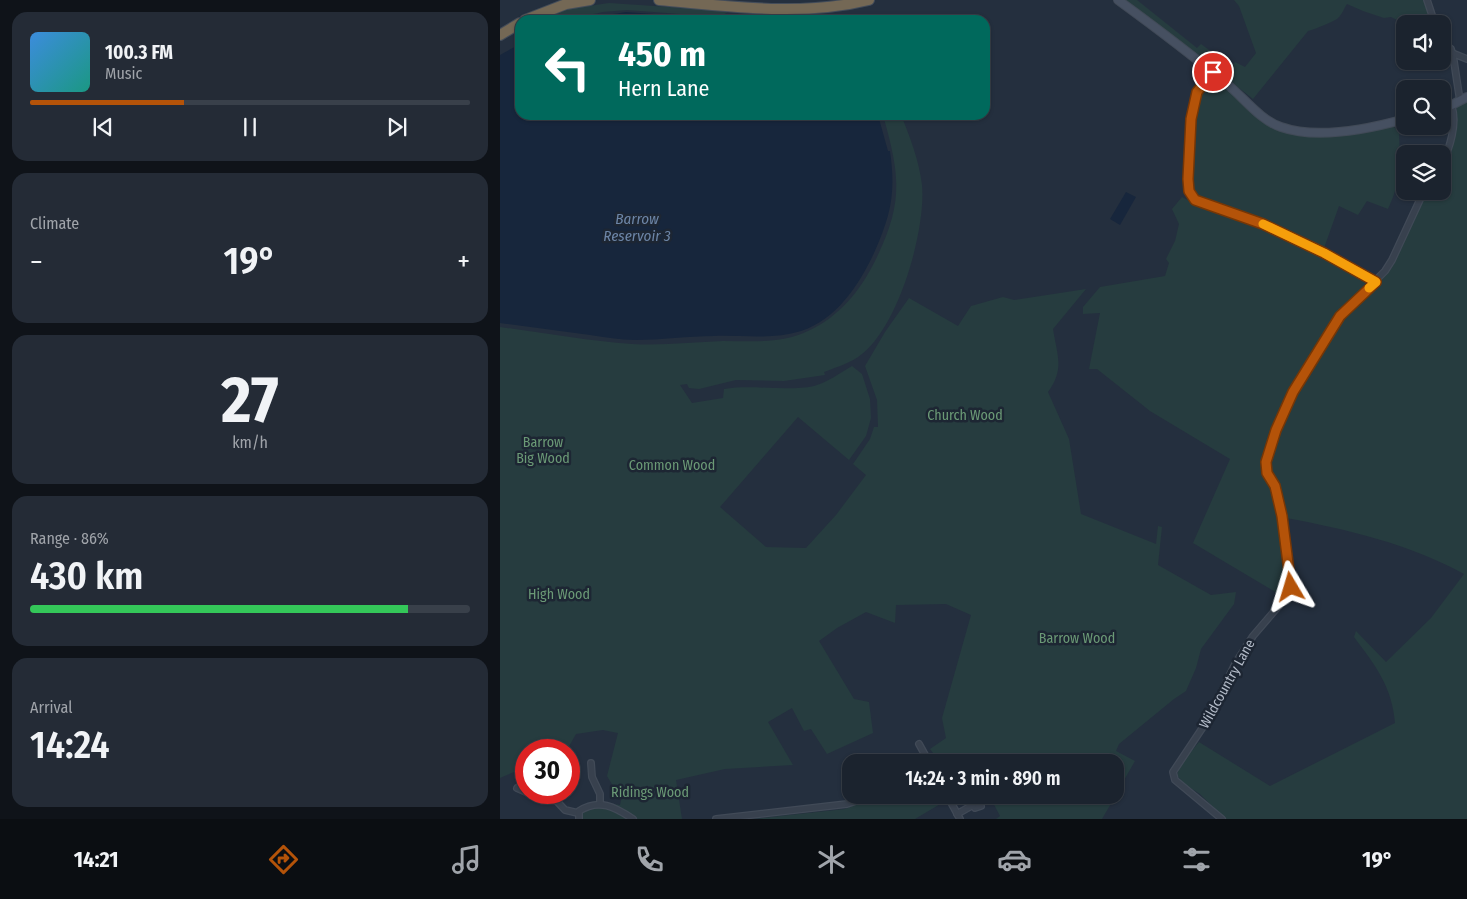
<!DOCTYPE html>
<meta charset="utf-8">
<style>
body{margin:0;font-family:"Fira Sans Condensed",sans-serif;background:#242b36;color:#f1f3f6;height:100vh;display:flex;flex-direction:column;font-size:19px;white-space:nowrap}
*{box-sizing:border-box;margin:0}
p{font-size:16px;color:#a0a4aa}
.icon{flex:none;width:28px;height:28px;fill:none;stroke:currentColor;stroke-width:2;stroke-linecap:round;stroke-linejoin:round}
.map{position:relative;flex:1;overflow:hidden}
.sheet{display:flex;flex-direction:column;gap:12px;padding:12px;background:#0f1319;width:500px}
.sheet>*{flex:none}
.top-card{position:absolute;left:15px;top:15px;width:475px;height:105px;border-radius:15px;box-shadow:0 1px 4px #0004,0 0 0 1px #39404a;background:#00695c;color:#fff;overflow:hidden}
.buttons{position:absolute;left:896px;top:15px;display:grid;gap:10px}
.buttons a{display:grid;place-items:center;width:55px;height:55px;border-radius:10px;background:#1b232e;box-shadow:0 1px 4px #0004,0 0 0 1px #39404a;font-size:25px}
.speed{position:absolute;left:15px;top:739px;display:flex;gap:10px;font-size:25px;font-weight:700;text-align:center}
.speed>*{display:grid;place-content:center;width:65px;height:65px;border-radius:50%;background:#1b232e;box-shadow:0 1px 4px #0004,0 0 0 1px #39404a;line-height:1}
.speed .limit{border:8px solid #d22;background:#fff;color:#111}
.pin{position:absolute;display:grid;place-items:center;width:42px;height:42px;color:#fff;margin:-21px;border:2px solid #fff;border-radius:50%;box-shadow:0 1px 5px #0007}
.me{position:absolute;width:55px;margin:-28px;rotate:353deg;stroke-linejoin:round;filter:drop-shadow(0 0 4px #0008)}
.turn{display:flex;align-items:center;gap:18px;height:105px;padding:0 20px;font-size:22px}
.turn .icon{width:65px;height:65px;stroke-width:2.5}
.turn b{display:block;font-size:35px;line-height:42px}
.big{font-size:38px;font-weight:600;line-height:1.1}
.sheet .widget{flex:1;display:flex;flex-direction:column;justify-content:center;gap:8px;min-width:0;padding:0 18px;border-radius:15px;background:#242b36}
.sheet .dial{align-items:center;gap:0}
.dial b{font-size:65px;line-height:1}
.song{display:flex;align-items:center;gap:15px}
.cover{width:60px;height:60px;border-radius:8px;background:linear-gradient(135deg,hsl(210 70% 55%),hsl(170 70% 35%))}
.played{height:5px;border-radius:2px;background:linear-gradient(90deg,#b45309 35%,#39404a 35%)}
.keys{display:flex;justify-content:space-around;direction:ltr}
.heat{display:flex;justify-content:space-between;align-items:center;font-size:28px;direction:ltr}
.charge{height:8px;border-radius:4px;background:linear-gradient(90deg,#34c759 86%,#39404a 0)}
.trip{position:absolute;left:342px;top:754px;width:282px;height:50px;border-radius:15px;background:#1b232e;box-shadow:0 1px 4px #0004,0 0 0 1px #39404a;font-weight:600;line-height:50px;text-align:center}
.dock{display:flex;height:80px;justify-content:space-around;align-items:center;background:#0b0e12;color:#a0a4aa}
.dock .icon{width:35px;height:35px}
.dock .current{color:#b45309}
.dock b{font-size:22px;color:#f1f3f6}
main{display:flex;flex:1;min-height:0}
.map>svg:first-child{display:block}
</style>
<main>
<section class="sheet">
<div class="widget">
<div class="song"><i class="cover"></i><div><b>100.3 FM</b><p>Music</p></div></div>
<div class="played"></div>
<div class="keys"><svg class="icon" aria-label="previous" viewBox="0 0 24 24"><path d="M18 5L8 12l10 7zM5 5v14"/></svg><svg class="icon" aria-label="pause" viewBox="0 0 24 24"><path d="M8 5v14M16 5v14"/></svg><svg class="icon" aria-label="next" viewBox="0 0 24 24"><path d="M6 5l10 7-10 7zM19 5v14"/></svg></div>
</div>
<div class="widget"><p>Climate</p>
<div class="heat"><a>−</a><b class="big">19°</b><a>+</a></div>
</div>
<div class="widget dial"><b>27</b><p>km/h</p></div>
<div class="widget"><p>Range · 86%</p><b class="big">430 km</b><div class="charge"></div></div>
<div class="widget"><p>Arrival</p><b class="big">14:24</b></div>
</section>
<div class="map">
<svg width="967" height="819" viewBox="0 0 967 819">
<rect width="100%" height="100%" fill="#242f3e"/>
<g fill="#263c3f">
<path d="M626,0H637L697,48L701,44L724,61L718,70Z"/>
<path d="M734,0H924L931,24H906L891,17L884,18L863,11L847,4C844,8 842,15 838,18C835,21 813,30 808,31L753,99L725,77L735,62L745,67L756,53L739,6Z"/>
<path d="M109,3L230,11L219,17L127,10L103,12L66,20H38L68,9Z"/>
<path d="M713,84L726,88L766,122L845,135L872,131L892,125L899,132C900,163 902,179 888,209L867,201L858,215L839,206L823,251L753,215L696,197L692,187L698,101C701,93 703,86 713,84Z"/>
<path d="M967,100V819H725L700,794L684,784L677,775L680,765L699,742L770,786L895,723C892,686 875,665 854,637L856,631L886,662L931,618L964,574C910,544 846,529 786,518C784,511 783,503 781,496C778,485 768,475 768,464C768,431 827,337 849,310C861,296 878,285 889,270C906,246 911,216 927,191H942L943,167L952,142L957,107Z"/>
<path d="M383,115H401C410,137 419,160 422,185C426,230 399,325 362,354C351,363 337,367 324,372L325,375L284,381L236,380L199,389L189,388L187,384L180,385L192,403L223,398L224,389C253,384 286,392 314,386C328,382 340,373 352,366L362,374L370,399L371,418L366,436L349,460L298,417L220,507L266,547L306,548L336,515L366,475L353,464L370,439L374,427H378L377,400L365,366L385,332L409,298L458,326L471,306L503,297L514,300L586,289L553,329C557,355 565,369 548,392L569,439L581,514L656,544L658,526L662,527L658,565L711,595L736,592L734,604L701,649L696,668L686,691L674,699L619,744L616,751L635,761L616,794V762H440L430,749L446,738L442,718L471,615L446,604L396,605L395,623L366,612L337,628L319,641L354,699L369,702L373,733L327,754L311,729L304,731L292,708L268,722L293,765L225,769L176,780L182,819H82L80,813C95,807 104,802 120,805L123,791L113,786L107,776L118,733L103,730L76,734L67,750H26V767L0,778V327C44,333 88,341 132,344C162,346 193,342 223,341C252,341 281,344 308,331C339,317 360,291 375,261C404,202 400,176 383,115Z"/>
<path d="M682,197L695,204L724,211L768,228L774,233L782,235L855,271L868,281C826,327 768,412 761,474C783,485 785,563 788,587L784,597L693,543L730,459L650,411L597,369H589L600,313L583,314V307L600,287L665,276L669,263L666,259L675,241L679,224L672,209Z"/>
<path d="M376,795H444L447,800L415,819H254L345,809Z"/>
<path d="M489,795H616L602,819H496L500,816Z"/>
</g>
<g fill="#17263c">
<path d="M126,12L208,18V20H77Z"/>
<path d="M20,44V115H378L388,151H390C396,193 391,215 374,253C359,285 336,320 301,331C272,340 243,335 214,336C188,336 161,340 135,340C120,340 105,337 90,335C60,331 30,327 0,323V55Z"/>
<path d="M626,192L636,197L620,225L610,219Z"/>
</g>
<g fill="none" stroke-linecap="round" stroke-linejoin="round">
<g stroke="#414a57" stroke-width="8">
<g id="street">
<path d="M927,0L935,24"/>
<path d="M942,42L951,49L953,55L960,101"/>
<path d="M952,53L967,59"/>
<path d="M713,72L697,92L691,119L688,179L689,191L695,201C761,219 816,248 876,281"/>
<path d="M942,163C950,148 957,124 952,107"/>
<path d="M419,744L429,762"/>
<path d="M91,763L92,777L100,794V804"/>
<path d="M17,788L26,792"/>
<path d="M30,792L52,796L65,810L78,813"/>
<path d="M447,795L460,819"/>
<path d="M477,800L473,805L475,808L481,806"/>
<path d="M457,814L473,805"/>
<path d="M79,819V811C99,798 115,807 133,819"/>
<path d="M216,819L347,804L373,795"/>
<path d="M722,819L675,780L673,772L709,718L735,664L753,636L789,594L791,587L782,516L775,486L767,473L765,462L776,430L793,392L840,316L885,271L892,260L924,191"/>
</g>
</g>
<g stroke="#414a57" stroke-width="10">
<g id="secondary">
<path d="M618,0C655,27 692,55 727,84C744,98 760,120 781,127C818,140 869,129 905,119"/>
<path d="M942,110L967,97"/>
</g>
</g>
<g stroke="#434c59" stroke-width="12">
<g id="highway">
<path d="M159,0C229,6 300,17 369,0"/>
<path d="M25,20L66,4L90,0"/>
<path d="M0,35L20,23"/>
</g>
</g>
<use href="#street" stroke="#38414e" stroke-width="5.5"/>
<use href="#secondary" stroke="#465061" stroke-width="8"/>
<use href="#highway" stroke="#746855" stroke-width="10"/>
</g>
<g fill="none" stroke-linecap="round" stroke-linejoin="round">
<g stroke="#753606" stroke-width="12">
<path id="route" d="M713,72L697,92L691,119L688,179L689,191L695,200L763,224L824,253L876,282L840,316L793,392L776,430L766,462L767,473L775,486L782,516L791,587"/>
</g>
<use href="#route" stroke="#b45309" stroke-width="9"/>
<path stroke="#f59e0b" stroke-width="9" d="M763,224L824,253L876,282L869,288"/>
</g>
<g text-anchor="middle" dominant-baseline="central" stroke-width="5" stroke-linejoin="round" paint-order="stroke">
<g font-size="14" fill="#6b9a76" stroke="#1d2633">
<text x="465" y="415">Church Wood</text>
<text x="43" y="442">Barrow<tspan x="43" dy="16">Big Wood</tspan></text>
<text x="172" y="465">Common Wood</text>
<text x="59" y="594">High Wood</text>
<text x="577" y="638">Barrow Wood</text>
<text x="150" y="792">Ridings Wood</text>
</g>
<g font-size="14" fill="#b4bcc9" stroke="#1d2633">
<text transform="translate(727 684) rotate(-61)">Wildcountry Lane</text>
</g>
<g font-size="15" font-style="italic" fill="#6d86a8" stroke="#1d2633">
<text x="137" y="219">Barrow<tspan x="137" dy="17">Reservoir 3</tspan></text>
</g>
</g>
</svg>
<div class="buttons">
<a><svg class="icon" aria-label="sound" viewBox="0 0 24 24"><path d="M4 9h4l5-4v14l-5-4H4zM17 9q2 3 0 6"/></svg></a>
<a><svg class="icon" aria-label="search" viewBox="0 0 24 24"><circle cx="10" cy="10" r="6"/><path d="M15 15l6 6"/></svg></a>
<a><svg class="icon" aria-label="layers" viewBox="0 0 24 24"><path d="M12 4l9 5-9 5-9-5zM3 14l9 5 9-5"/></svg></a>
</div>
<div class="speed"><div class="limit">30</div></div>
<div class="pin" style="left:713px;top:72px;background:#d93025"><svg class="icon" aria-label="arrive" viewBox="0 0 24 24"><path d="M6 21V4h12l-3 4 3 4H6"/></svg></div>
<svg class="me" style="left:791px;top:587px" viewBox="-20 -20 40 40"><path d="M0-17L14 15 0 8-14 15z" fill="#b45309" stroke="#fff" stroke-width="4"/></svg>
<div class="trip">14:24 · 3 min · 890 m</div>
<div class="top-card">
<div class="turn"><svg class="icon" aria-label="left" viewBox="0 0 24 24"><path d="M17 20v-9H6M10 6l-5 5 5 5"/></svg><div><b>450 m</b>Hern Lane</div></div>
</div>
</div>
</main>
<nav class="dock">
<b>14:21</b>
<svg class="icon current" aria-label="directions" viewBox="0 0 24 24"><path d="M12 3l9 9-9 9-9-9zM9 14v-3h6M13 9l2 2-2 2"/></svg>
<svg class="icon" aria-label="music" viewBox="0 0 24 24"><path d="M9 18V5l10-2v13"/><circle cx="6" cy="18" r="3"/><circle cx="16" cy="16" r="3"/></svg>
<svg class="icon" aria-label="phone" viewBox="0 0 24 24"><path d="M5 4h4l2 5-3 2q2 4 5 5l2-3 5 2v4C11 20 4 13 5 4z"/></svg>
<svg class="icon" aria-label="climate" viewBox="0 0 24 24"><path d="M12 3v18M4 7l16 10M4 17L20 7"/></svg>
<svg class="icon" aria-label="car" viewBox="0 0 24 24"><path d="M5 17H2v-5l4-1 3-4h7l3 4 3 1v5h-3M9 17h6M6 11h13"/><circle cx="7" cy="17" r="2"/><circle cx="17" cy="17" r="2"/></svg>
<svg class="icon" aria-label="filters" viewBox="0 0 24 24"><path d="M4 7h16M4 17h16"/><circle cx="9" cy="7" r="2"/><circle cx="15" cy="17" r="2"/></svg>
<b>19°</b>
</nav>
